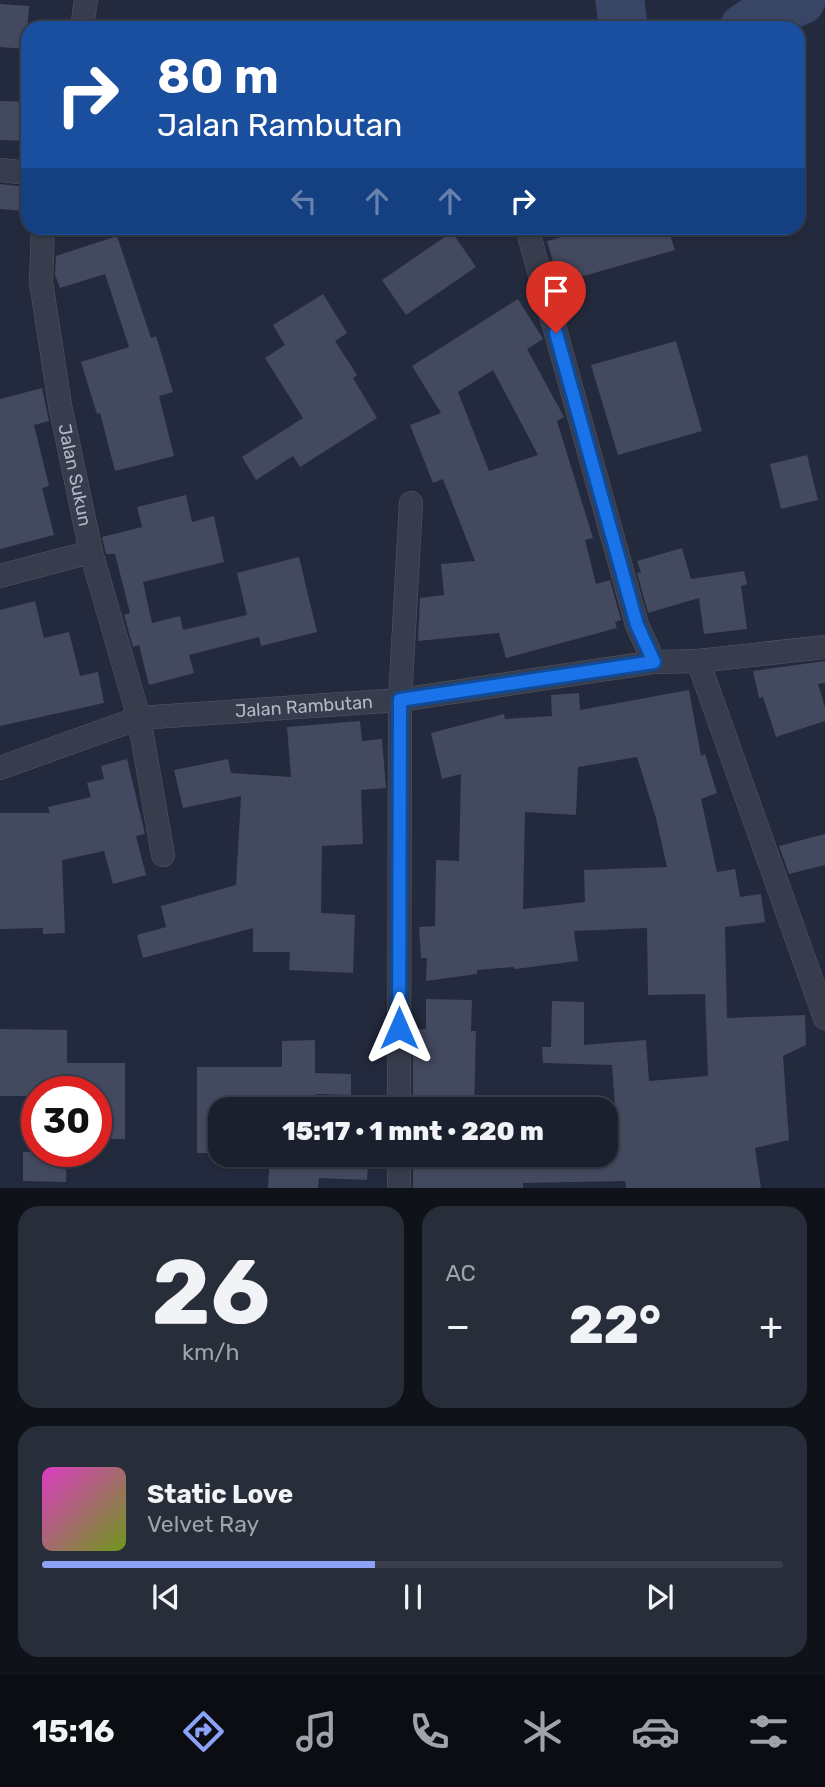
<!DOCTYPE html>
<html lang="id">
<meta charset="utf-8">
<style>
body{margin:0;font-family:Rubik,sans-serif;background:#282d3a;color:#f1f3f6;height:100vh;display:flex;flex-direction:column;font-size:26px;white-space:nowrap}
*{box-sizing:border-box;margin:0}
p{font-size:23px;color:#a0a3aa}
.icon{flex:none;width:38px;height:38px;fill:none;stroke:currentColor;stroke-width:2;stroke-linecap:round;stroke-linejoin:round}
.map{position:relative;height:1188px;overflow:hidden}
.details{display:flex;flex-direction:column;gap:18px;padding:18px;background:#0f1219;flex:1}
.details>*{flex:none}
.hud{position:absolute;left:21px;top:21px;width:784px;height:214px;border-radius:21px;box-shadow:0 2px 5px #0004,0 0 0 2px #393e4a;background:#1a4fa0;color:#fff;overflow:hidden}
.speed{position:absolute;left:21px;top:1076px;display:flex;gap:14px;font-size:35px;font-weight:700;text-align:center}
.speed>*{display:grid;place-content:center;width:91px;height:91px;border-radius:50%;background:#1b202e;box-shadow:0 2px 5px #0004,0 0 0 2px #393e4a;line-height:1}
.speed .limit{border:10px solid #d22;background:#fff;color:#111}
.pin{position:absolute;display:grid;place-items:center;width:60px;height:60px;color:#fff;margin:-72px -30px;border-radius:50% 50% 50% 0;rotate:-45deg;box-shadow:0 0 7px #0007}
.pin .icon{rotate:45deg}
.me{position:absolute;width:77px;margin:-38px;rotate:0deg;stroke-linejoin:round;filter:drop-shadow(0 0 5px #0008)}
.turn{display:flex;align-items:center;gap:24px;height:147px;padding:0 21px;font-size:32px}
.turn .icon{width:91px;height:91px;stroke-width:2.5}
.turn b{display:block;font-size:49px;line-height:60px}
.lanes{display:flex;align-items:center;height:66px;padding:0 21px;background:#0003;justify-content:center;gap:35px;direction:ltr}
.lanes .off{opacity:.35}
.big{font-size:52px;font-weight:800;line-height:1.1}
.details .card{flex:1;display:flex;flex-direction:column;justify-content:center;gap:10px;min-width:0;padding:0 24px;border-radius:21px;background:#282d3a}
.details .dial{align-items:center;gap:0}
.dial b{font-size:91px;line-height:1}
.song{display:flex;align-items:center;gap:21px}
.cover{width:84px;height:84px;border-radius:10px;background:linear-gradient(135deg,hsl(310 70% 55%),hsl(80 70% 35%))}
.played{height:7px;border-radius:4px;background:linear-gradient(90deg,#8ba2f6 45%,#393e4a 45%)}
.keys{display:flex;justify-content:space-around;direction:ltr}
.heat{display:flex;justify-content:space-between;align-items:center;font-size:38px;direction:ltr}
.details .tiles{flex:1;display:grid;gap:18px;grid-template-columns:1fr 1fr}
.card:last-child{grid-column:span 2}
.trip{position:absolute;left:208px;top:1097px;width:410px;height:70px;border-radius:21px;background:#1b202e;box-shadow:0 2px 5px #0004,0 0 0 2px #393e4a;font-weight:800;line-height:70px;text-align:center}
.tabs{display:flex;height:112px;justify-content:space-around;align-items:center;background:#0b0d12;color:#a0a3aa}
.tabs .icon{width:49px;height:49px}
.tabs .active{color:#8ba2f6}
.tabs b{font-size:32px;color:#f1f3f6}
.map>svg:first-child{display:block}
</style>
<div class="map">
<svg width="825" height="1189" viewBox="0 0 825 1189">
<rect width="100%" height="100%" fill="#242a3d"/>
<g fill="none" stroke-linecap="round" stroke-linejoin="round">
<g stroke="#394565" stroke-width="49">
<path d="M620,0L623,28"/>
<path d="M744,28L762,16L801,0"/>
</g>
</g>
<g fill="#43495e" fill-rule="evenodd">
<path d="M0,4L29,6L26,49L0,47Z"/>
<path d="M0,101L28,102V141L0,140Z"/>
<path d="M0,184L26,187L23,211L0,209Z"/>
<path d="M595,228H668L675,250L559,283L547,241Z"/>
<path d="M452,232L476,267L406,315L382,280Z"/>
<path d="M117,236L151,338L156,336L173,392L159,396L174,456L115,471L100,413L97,414L81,362L129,347L105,274L60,288L55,275L56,256Z"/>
<path d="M323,294L347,333L335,341L357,375L353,378L377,418L300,467L293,456L256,480L242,457L303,418L265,358L285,345L273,325Z"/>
<path d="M518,299L543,339L527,349L564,417L557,421L593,538L585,540L596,584L610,580L621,620L615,622L617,628L506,658L499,633L418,641L420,598L444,595L441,564L475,561L443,479L433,483L410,425L441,413L412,366ZM493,370L538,455L489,471L458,392Z"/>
<path d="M676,341L702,431L618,455L591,365Z"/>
<path d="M42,388L49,421L34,425L49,486L42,488L54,535L0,549V399Z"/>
<path d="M807,455L818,500L781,509L770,464Z"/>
<path d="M186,495L192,522L214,516L224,562L143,582L152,623L180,616L183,630L247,615L237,573L299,557L317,632L261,646L259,637L189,655L194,673L149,685L139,645L133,647L124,615L130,613L115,554H106L102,537L142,527L137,507Z"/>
<path d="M682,548L691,579L744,571L747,584L741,586L747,629L704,634L699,598L648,613L637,573L641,572L637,561Z"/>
<path d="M35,601L44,638L69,632L80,676L98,672L104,703L0,726V610Z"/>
<path d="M825,661V683L818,684L825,707V721L776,737L763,697L759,698L753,671Z"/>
<path d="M689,690L701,756L705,754L717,793L701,799L717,872L735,869L740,897L761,894L765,922L725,927L727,1018L805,1015L806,1045L783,1056L789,1140L755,1148L761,1188H626L625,1181L523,1183V1188H413V1155H606V1106H615L612,1065L543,1063L542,1047H551L552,1001L584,1002V1045L646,1040L649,1081L708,1076L705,994L648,995L647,928L574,931L578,961L515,969L513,967L477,970V974L426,981L427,958H421L419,927L435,926L436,860L459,861L461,774L442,779L431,733L504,714L505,719L552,716L551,695L579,693L580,710ZM637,757L656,818L667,867L584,870L585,902L523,909L525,812L576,815L578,767Z"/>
<path d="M360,721L362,741L382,739L386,788L361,790L363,844L322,846L321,913L355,915L353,973L289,970L290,952H253V928L143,958L137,935L166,927L161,906L236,885L241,796L183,808L174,770L228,759L231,773L291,777L287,727Z"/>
<path d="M127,759L145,834L136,836L146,875L113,884L104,851L62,860L65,933L43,934V928L0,929V813H50L48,807L91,797L87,783L104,779L101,766Z"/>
<path d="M825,834V865L789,874L779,846Z"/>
<path d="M426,999L472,1000L471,1031H476L474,1110H413V1029H426Z"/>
<path d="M0,1029L67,1030V1063H125V1139H96V1092H37V1096H0Z"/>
<path d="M315,1040V1073L351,1074V1095L316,1094V1110H220V1153H197V1067H282V1041Z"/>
<path d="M23,1152H67L66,1182L23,1181Z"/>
<path d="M270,1155H369L367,1180L319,1178L318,1188H268Z"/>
</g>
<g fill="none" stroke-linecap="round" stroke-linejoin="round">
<g stroke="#535868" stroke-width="24">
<g id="street">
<path d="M82,28L86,0"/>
<path d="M0,170L28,173"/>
<path id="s1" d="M43,228L41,282L60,405L91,552L139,718L163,855"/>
<path d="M527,228L637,625L654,662"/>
<path d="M0,576L91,552"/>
<path d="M698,661L825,1018"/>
<path id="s2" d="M0,768L139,718L400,700L654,662L698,661L825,647"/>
<path d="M399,1110L400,700L411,503"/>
<path d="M399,1189V1155"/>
</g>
</g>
<use href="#street" stroke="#383d4d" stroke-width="23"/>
</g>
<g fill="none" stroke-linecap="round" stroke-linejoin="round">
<g stroke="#114b97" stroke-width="18">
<path id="route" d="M399,1028L400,700L654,662L637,625L556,333"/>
</g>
<use href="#route" stroke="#1a73e8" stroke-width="12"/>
</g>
<g text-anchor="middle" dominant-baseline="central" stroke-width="7" stroke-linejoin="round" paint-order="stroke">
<g font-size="18" fill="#b4b8c8" stroke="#1d2232">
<text stroke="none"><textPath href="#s1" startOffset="250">Jalan Sukun</textPath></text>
<text stroke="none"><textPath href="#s2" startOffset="313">Jalan Rambutan</textPath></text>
</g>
</g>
</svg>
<div class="speed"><div class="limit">30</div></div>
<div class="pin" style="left:556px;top:333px;background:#d93025"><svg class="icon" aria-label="arrive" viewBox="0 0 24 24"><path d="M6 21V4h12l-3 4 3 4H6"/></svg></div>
<svg class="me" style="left:399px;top:1028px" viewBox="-20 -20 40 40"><path d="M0-17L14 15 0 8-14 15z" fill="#1a73e8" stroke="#fff" stroke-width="4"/></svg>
<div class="trip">15:17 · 1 mnt · 220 m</div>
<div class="hud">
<div class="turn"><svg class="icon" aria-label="right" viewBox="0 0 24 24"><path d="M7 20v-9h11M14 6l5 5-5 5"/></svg><div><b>80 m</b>Jalan Rambutan</div></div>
<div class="lanes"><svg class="icon off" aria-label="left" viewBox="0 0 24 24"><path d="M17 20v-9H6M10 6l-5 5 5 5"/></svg><svg class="icon off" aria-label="ahead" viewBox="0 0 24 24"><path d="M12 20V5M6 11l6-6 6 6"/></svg><svg class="icon off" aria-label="ahead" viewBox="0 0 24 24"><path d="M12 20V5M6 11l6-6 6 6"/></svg><svg class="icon" aria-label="right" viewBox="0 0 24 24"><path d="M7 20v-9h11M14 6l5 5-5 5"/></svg></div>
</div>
</div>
<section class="details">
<div class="tiles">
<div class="card dial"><b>26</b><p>km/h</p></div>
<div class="card"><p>AC</p>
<div class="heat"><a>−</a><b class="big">22°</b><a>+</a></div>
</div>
<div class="card">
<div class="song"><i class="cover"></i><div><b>Static Love</b><p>Velvet Ray</p></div></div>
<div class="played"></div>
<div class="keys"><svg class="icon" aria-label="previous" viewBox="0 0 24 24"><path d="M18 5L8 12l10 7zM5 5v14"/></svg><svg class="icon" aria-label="pause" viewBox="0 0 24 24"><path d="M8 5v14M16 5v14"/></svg><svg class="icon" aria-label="next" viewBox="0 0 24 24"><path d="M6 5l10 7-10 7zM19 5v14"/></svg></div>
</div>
</div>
</section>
<nav class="tabs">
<b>15:16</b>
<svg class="icon active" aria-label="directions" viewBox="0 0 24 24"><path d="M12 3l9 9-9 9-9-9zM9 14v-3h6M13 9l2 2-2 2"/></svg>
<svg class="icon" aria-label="music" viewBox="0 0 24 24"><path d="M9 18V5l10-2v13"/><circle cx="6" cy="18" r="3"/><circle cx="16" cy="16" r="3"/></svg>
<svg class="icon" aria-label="phone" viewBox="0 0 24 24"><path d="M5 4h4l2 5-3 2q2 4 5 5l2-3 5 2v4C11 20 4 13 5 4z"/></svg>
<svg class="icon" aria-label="climate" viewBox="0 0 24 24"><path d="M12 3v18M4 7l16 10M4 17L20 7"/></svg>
<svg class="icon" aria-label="car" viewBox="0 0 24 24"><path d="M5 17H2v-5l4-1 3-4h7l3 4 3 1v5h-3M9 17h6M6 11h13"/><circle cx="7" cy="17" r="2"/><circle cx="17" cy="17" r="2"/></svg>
<svg class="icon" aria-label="filters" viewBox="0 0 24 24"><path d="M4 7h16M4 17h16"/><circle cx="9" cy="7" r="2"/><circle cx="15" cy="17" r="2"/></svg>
</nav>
